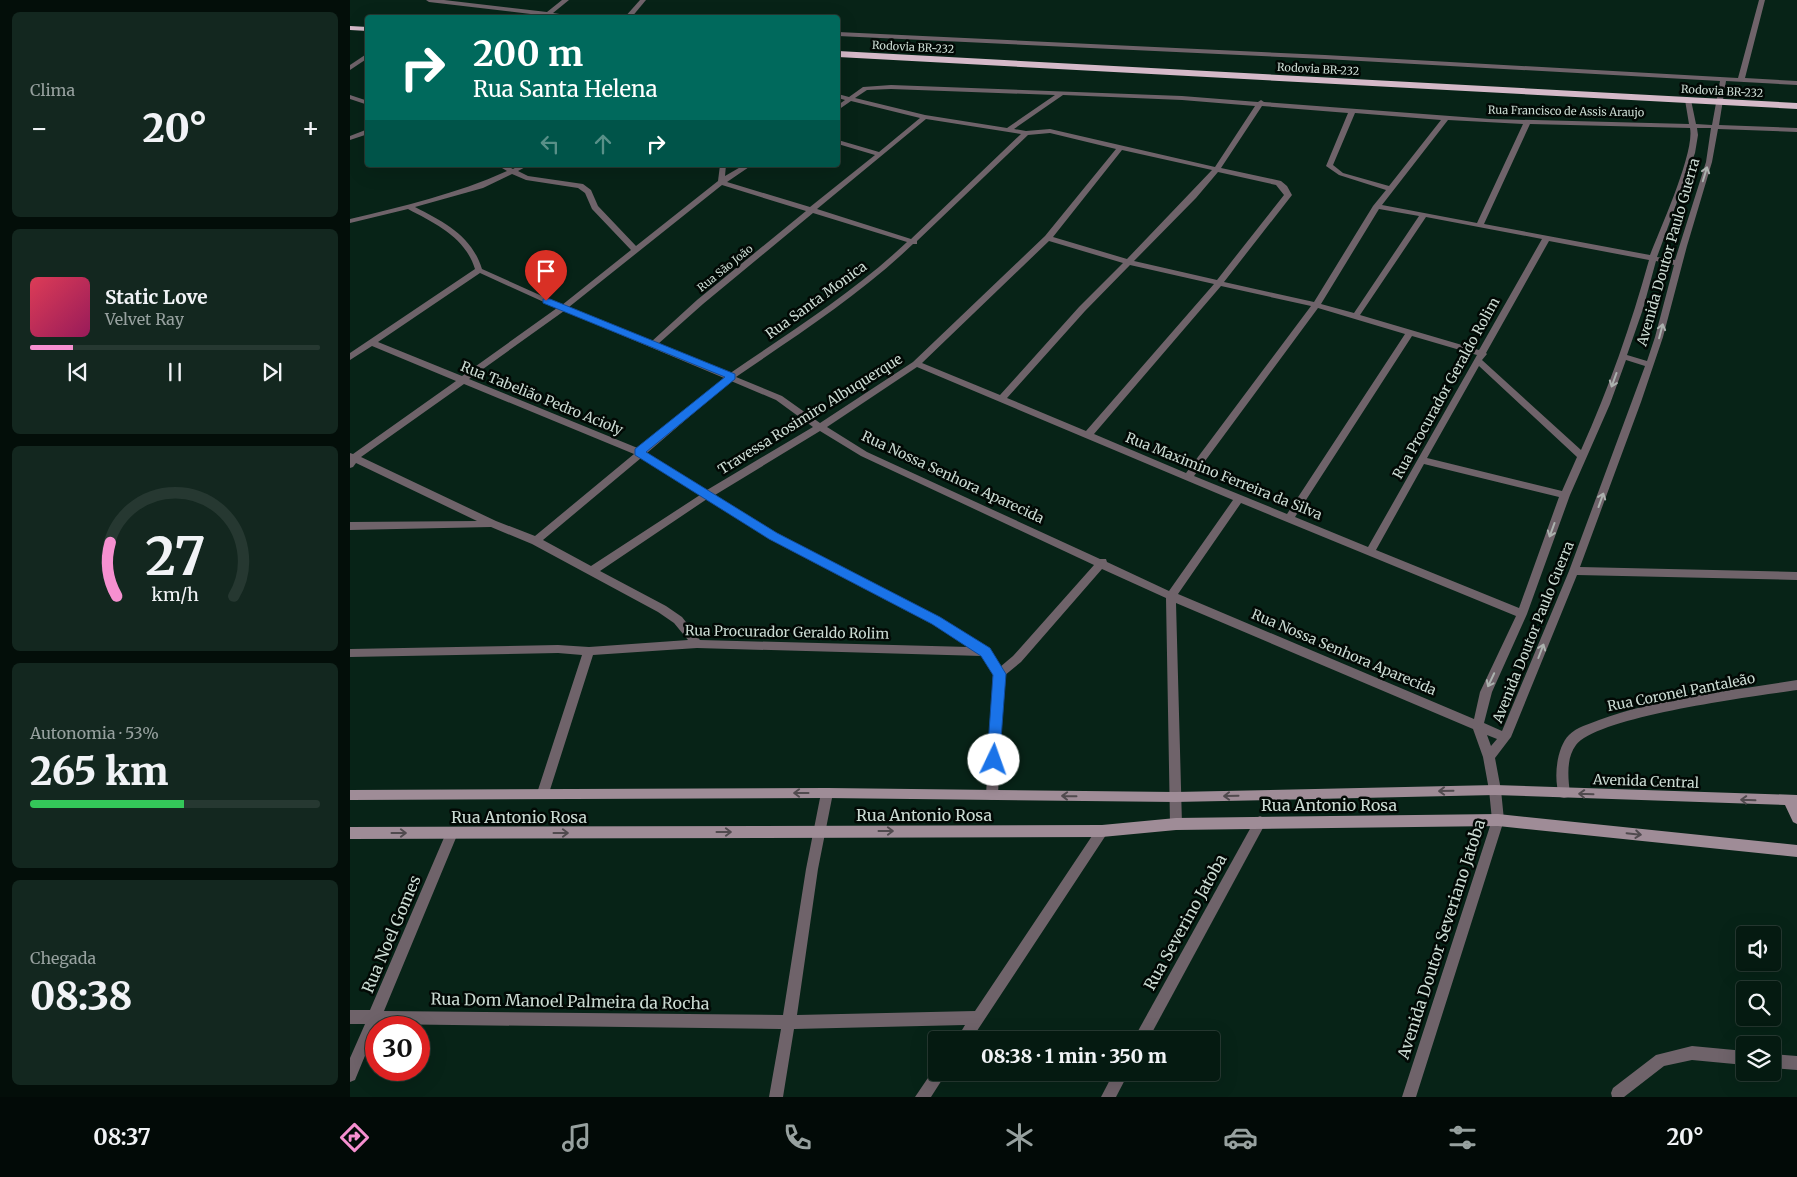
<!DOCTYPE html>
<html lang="pt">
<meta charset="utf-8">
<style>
body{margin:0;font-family:Merriweather,serif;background:#13271f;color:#f1f3f6;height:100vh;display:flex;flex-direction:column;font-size:19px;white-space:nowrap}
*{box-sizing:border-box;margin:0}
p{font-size:16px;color:#97a19f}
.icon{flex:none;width:28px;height:28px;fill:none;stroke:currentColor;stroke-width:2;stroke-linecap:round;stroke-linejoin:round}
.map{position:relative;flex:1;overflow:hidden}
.sheet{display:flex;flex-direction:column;gap:12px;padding:12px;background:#030e09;width:350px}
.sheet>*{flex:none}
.top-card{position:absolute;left:15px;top:15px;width:475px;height:152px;border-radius:5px;box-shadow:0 5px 20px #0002,0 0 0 1px #263831;background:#00695c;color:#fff;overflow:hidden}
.tools{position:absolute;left:1386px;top:926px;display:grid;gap:10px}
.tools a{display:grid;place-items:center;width:45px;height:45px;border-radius:5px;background:#051a11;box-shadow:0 5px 20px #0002,0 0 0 1px #263831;font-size:25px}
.speed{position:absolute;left:15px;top:1016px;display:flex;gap:10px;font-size:25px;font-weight:700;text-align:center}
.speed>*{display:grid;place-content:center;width:65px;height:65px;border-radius:50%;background:#051a11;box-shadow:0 5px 20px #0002,0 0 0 1px #263831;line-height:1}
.speed .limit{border:8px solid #d22;background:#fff;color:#111}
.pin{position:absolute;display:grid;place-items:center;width:42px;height:42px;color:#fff;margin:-51px -21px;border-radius:50% 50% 50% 0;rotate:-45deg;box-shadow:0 0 5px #0007}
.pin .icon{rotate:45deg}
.me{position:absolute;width:55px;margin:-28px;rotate:3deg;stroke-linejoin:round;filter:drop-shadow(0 0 4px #0008)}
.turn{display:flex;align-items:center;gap:18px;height:105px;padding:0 25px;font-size:22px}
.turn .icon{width:65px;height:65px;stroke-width:2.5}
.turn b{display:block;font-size:35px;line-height:42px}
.lanes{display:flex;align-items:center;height:48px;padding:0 25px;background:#0003;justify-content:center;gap:25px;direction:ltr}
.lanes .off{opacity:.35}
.big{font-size:38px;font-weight:800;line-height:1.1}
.sheet .card{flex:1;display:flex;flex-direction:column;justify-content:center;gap:8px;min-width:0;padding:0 18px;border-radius:8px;background:#13271f}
.sheet .dial{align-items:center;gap:0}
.dial svg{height:130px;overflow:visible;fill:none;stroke:#263831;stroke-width:7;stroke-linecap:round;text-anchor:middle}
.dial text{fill:#f1f3f6;stroke:none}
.song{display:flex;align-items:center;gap:15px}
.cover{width:60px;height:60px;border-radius:8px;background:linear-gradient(135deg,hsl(350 70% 55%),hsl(330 70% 35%))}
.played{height:5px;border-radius:2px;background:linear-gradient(90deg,#f690d0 15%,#263831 15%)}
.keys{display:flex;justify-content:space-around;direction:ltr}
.heat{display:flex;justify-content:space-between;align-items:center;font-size:28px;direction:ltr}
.charge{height:8px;border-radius:4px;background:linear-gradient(90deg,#34c759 53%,#263831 0)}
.trip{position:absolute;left:578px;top:1031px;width:292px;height:50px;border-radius:5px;background:#051a11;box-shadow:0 5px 20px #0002,0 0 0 1px #263831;font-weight:800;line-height:50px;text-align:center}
.tab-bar{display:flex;height:80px;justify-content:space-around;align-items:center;background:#020a07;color:#97a19f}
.tab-bar .icon{width:35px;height:35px}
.tab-bar .on{color:#f690d0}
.tab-bar b{font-size:22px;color:#f1f3f6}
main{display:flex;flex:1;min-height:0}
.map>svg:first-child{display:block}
</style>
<main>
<section class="sheet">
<div class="card"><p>Clima</p>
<div class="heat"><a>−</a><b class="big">20°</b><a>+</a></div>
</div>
<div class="card">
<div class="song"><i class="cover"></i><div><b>Static Love</b><p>Velvet Ray</p></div></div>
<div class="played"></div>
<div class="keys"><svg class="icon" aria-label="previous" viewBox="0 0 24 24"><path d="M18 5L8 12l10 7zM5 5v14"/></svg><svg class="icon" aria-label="pause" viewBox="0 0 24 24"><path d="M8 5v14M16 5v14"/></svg><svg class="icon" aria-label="next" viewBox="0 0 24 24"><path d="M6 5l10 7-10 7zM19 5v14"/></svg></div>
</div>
<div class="card dial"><svg viewBox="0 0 100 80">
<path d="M14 69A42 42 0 1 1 86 69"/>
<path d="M14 69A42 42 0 0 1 10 36" stroke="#f690d0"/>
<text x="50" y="56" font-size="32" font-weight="700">27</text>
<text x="50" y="72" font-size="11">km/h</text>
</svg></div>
<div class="card"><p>Autonomia · 53%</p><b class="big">265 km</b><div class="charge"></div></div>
<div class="card"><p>Chegada</p><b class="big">08:38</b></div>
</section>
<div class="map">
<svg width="1447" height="1097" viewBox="0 0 1447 1097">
<rect width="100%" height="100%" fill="#072317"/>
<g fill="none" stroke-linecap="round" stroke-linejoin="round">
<g fill="#6f636a" fill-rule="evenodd">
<path d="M76,0H94L197,12L212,0H219L203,13L236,18H214L79,2Z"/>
<path d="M290,0H296L281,18H274Z"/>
<path d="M1409,0H1415L1395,78L1447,81V85L1376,81L1369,125L1447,128V132L1368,129L1362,162L1337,246L1313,337L1291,402L1230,567L1447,572V580L1227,575L1161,737L1145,758L1151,790L1149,794L1145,795L1141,794L1139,790L1133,757L1123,729L826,603L832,824L830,828L826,830L822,828L820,824L816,598L752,569L671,662L654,676L648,795L646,799L642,800L638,799L636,795L643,675L632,656L347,648L243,655L199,793L197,797L193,798L189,797L187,793L232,655L208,653L0,657V649L208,645L239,647L338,640L324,623L308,612L182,544L141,527L0,530V522L127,521L6,463L3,467L0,468V453L3,454L106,381L22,346L0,360V353L125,269C115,237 86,224 58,209L0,223V219C54,206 106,194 157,171L147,165H155L163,169L170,165H179L168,171L178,176L233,184L241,190L248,206L286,246L368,181L370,165H376L375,176L394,165H402L377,182L460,207L525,155L488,144V140L529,152L570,118L501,101L488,110V105L495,100L488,98V94L499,97L513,87L541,85L832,96L908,102L911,100L914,102L1140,119L1339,124L1335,100L1338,98L1341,100L1346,124L1362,125L1370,81L975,59L488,36V32L975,55L1388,78ZM541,89L705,95L657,128L575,115L505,98L517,90ZM713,95L832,100L905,106L865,167L700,129L676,131L664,129ZM912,106L998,113L976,166L989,175L1036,190L1023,206L964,302L874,282L942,195L937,186L931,181L871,168ZM1005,113L1091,120L1039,186L993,173L983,165ZM576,119L671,134L561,239L467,209ZM1098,120L1173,124L1127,223L1032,205ZM1180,124L1340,128C1345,152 1310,229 1300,255L1134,224ZM1347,128H1361L1356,162L1325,260L1307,257L1345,153L1348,135ZM700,133L766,149L695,236L563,362L470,423L432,396L386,377C447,335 510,295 563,244H567V241L678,135ZM772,150L862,170L777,259L703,237ZM868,172L926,185L934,195L867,280L784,261L846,198ZM162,174L176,180L228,188L235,193L242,209L281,250L212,305L132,269C122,236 94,222 65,207L133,188ZM372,185L456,211L347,300L301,342L219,307ZM1029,209L1069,216L1004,313L971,304ZM463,213L557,242C503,293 440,332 379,374L308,344L353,304ZM1076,217L1192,239L1129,350L1010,315ZM699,241L773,263L729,307L650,395L572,363ZM1199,241L1299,260C1281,325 1259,388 1231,450L1132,360L1137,354L1136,353ZM1306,261L1324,265L1305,337L1297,361L1277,355L1293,309ZM780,265L864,284L736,431L657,398L735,311ZM130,273L207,308L112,376L28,342ZM871,286L961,306L836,473L744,434ZM968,308L1055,334L937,514L844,476ZM214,311L374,378L290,449L119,379ZM1062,336L1127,355L1018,547L945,517ZM1276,360L1295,366L1219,571L1152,731L1134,723L1142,692L1177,614L1220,495L1260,404ZM1129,366L1227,457L1212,491L1077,458ZM567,367L883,500L819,591L757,562L756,559H750L517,452L477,427ZM381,381L426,400L463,427L357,490L297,453ZM114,384L284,454L185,536L146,521L11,457ZM470,431L511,456L744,565L663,656L650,667L639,649L590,618L427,533L365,495ZM291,458L350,495L241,566L193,540ZM1074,464L1209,497L1169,608L1026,550ZM357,499L419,539L582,624L619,647L350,640L332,617L316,606L250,571ZM891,503L1166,616L1130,692L1124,719L828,594ZM1137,735L1147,739L1141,746Z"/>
<path d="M18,53V58L0,70V65Z"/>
<path d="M0,95L18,101V105L0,99Z"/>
<path d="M18,129V134L0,140V136Z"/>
<path d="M1447,680V690C1406,696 1248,716 1226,745C1216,758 1218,778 1220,793L1218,797L1214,798L1210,797C1203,781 1206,748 1219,735C1227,727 1239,724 1249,720C1312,697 1381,691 1447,680Z"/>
<path d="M477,788L481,789L483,793L468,869L447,1015L625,1011L748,827L752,825L756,827L758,831L756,835L621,1040H606L615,1025L444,1029L433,1097H419L431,1029L28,1024L5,1080L0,1082V1058L15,1024H0V1010H20L96,833L98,829L102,827L106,829L108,833L34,1011L433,1015L456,869L471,793L473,789Z"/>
<path d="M910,816L914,818L916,822L914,826L798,1040H783L906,818Z"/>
<path d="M1342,1046L1395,1051V1065L1342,1060L1314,1066L1274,1097H1262L1261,1093L1263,1088L1306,1055Z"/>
<path d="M1422,1054L1447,1056V1070L1422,1068Z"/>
<path d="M586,1066V1072H597L581,1097H565Z"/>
<path d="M764,1072H779L766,1097H751Z"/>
</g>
<path fill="#6f636a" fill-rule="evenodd" d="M1145,785L1149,786L1151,790L1154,820L1066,1097H1052L1142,820L1139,790L1141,786Z"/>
<g fill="#9f8c97" fill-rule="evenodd">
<path d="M1145,785L1447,795V824L1443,822L1435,805L1145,795L825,802L477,798L0,800V790L477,788L825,792Z"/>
<path d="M1148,814L1447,845V857L1148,826L826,830L752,837L0,839V827L752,825L826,818Z"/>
</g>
<g fill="#d5bac9" fill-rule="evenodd">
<path d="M0,26L18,27V31L0,30Z"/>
<path d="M488,51L1447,103V109L488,57Z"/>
</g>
</g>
<defs><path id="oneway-shaft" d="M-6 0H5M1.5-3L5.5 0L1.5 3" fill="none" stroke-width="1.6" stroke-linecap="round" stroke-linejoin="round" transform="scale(1.25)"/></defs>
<g stroke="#abb1ae">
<use href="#oneway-shaft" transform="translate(1355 174) rotate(-73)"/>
<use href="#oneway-shaft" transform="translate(1311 331) rotate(-75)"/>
<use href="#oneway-shaft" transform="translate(1264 380) rotate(110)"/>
<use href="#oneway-shaft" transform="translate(1251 500) rotate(-70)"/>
<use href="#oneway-shaft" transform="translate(1202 530) rotate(110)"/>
<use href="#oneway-shaft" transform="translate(1191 651) rotate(-69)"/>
<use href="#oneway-shaft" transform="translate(1141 680) rotate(115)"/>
</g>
<g stroke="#504a4e">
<use href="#oneway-shaft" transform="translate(1096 791) rotate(179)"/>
<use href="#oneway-shaft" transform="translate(451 793) rotate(-180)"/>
<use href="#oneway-shaft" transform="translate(1236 794) rotate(-178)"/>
<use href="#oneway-shaft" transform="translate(719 796) rotate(-179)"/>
<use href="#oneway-shaft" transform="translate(881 796) rotate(179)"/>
<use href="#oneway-shaft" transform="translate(1398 800) rotate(-178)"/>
<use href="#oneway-shaft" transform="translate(536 831)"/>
<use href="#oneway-shaft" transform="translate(374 832)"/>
<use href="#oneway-shaft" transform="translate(49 833)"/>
<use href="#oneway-shaft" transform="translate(211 833)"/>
<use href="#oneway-shaft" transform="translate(1284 834) rotate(6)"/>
</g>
<path fill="#1a73e8" stroke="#114b97" d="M193,299H200L385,374V379L296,452L427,533L590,617L640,648L656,674L649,765L644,766L639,765L637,760L643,675L631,656L582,624L419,539L285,455V449L375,377L193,303Z"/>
<g text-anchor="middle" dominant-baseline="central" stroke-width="5" stroke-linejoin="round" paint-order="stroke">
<g font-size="11" fill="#cbdbd3" stroke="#020905">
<text transform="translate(563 47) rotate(3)">Rodovia BR-232</text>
<text transform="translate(968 69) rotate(3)">Rodovia BR-232</text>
<text transform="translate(1372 91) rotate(3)">Rodovia BR-232</text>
<text transform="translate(1216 111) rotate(1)">Rua Francisco de Assis Araujo</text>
<text transform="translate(375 268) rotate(-39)">Rua São João</text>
</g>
<g font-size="14" fill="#cbdbd3" stroke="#020905">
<text transform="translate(1318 252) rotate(-74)">Avenida Doutor Paulo Guerra</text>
<text transform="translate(466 300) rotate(-36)">Rua Santa Monica</text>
<text transform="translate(1096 388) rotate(-61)">Rua Procurador Geraldo Rolim</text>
<text transform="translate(192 398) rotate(22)">Rua Tabelião Pedro Acioly</text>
<text transform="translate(460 414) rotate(-32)">Travessa Rosimiro Albuquerque</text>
<text transform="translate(874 476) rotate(22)">Rua Maximino Ferreira da Silva</text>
<text transform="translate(603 477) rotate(25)">Rua Nossa Senhora Aparecida</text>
<text transform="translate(437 632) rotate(1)">Rua Procurador Geraldo Rolim</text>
<text transform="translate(1183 632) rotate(-68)">Avenida Doutor Paulo Guerra</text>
<text transform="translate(994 652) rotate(23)">Rua Nossa Senhora Aparecida</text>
<text transform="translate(1331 692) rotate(-11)">Rua Coronel Pantaleão</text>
<text transform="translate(1296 781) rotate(2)">Avenida Central</text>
</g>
<g font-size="16" fill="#cbdbd3" stroke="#020905">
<text x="979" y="805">Rua Antonio Rosa</text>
<text x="574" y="815">Rua Antonio Rosa</text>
<text x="169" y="817">Rua Antonio Rosa</text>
<text transform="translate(835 922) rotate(-61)">Rua Severino Jatoba</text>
<text transform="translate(41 934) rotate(-67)">Rua Noel Gomes</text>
<text transform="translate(1091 939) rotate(-72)">Avenida Doutor Severiano Jatoba</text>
<text transform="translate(220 1001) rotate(1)">Rua Dom Manoel Palmeira da Rocha</text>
</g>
</g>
</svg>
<div class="tools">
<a><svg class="icon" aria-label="sound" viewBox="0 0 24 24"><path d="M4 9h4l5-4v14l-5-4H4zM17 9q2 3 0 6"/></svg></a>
<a><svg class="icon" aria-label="search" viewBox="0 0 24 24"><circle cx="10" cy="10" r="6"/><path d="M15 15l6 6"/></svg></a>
<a><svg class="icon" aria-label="layers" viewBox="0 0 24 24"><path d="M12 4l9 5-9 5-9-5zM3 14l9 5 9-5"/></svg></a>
</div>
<div class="speed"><div class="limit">30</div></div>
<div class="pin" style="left:196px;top:301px;background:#d93025"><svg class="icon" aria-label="arrive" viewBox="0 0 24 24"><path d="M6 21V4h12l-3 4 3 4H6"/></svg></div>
<svg class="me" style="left:644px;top:760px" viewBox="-20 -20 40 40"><circle r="19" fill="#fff"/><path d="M0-13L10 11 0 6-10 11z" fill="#1a73e8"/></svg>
<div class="trip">08:38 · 1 min · 350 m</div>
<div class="top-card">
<div class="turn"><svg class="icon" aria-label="right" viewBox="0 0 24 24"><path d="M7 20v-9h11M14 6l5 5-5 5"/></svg><div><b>200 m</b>Rua Santa Helena</div></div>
<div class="lanes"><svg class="icon off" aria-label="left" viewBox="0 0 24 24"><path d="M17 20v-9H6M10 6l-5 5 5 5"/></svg><svg class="icon off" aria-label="ahead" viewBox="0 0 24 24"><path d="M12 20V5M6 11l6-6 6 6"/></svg><svg class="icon" aria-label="right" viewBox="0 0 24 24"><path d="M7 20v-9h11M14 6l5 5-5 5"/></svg></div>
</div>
</div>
</main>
<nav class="tab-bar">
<b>08:37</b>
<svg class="icon on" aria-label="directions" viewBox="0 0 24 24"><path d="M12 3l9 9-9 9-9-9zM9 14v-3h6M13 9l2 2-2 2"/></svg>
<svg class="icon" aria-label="music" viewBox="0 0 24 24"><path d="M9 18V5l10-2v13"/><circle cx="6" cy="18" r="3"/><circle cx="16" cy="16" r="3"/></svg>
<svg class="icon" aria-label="phone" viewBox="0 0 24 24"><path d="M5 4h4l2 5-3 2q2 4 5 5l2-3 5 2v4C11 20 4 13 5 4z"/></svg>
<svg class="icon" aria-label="climate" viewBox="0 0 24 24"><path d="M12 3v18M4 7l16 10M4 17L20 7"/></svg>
<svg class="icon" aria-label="car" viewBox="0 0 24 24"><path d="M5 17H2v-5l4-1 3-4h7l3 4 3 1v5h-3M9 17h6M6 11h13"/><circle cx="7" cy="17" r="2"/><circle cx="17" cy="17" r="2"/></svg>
<svg class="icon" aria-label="filters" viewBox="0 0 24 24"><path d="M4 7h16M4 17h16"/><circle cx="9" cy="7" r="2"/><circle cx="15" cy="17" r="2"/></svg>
<b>20°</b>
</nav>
